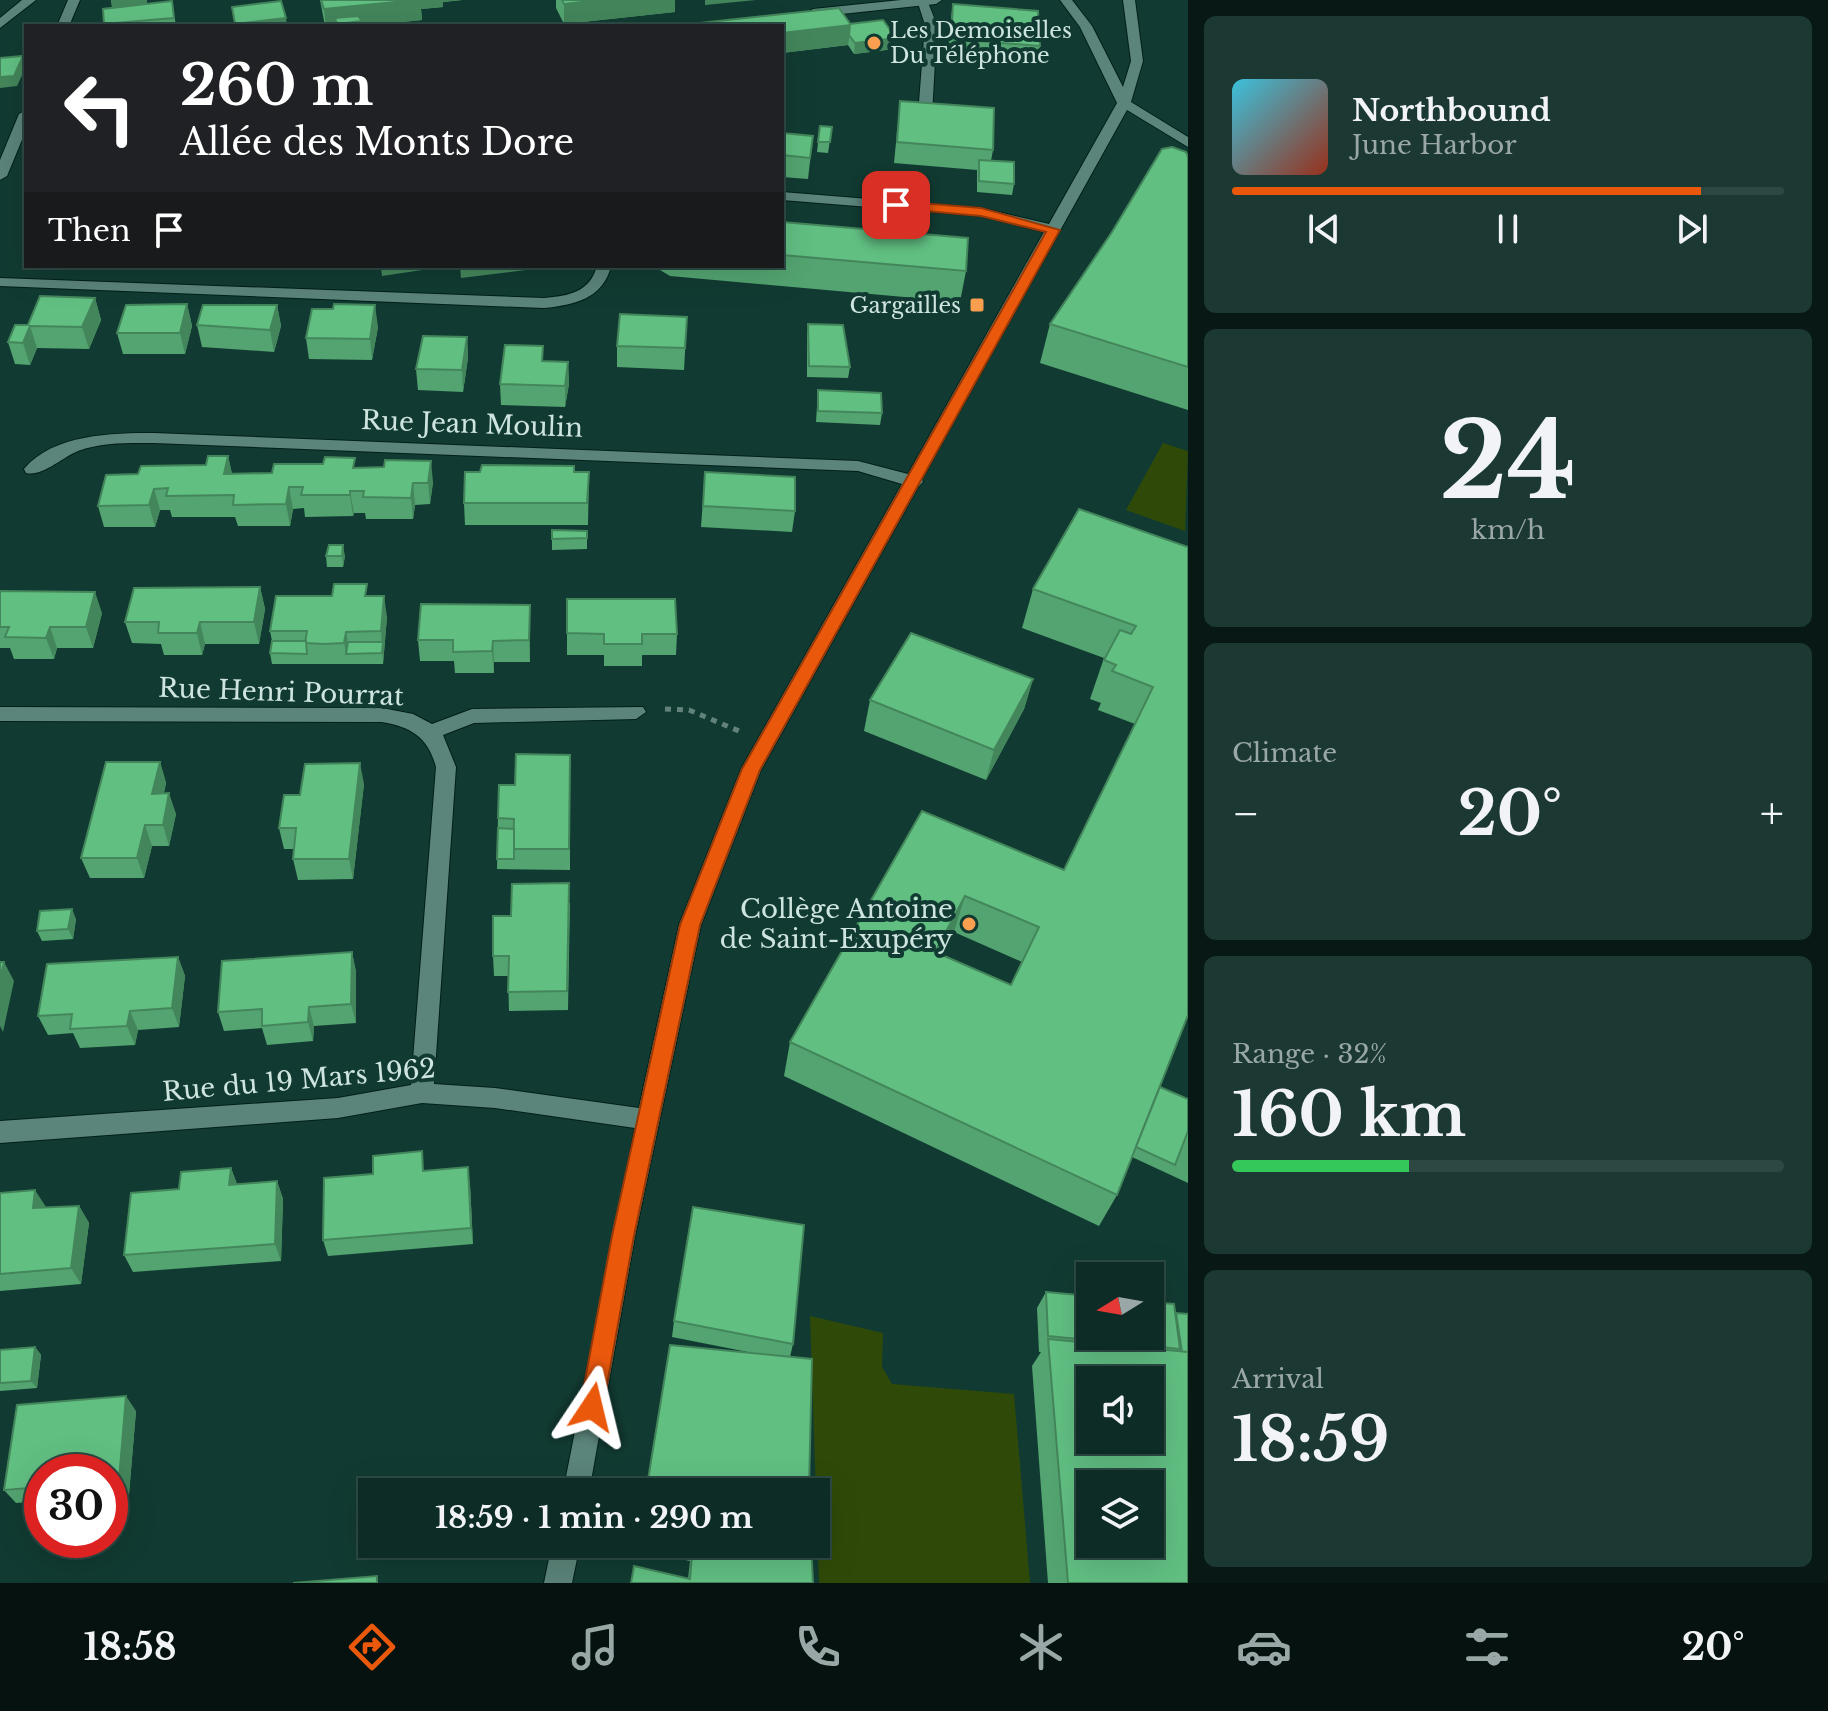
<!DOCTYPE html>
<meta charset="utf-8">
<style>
body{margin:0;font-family:"Libre Baskerville",serif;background:#1b3832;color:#f1f3f6;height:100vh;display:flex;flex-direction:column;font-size:30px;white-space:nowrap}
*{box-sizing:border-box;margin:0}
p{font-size:26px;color:#9aa7a7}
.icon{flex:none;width:44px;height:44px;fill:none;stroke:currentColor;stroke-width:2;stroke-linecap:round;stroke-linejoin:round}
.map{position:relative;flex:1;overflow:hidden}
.side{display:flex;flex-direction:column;gap:16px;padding:16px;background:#071815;width:640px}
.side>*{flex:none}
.banner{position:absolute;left:24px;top:24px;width:760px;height:244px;border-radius:0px;box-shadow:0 8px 32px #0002,0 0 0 2px #2d4843;background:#202124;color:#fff;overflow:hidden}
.needle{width:52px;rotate:259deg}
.controls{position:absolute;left:1076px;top:1262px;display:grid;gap:16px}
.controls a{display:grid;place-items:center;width:88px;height:88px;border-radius:0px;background:#0d2c26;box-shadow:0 8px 32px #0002,0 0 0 2px #2d4843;font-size:40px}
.speed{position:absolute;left:24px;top:1454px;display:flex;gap:16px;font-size:40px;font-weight:700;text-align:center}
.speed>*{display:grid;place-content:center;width:104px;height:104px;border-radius:50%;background:#0d2c26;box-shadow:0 8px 32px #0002,0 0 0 2px #2d4843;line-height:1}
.speed .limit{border:12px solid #d22;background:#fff;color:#111}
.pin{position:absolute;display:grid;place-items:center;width:68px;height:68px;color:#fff;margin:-34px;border-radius:16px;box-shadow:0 4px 12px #0006}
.me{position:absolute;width:88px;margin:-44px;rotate:10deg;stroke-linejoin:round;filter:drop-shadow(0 0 6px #0008)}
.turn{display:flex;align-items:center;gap:28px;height:168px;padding:0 24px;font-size:36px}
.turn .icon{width:104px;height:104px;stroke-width:2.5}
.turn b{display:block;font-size:56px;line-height:68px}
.then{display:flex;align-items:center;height:76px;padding:0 24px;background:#0003;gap:16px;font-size:30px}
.big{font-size:60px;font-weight:700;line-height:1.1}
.side .widget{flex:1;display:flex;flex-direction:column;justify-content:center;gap:12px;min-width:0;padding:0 28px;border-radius:12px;background:#1b3832}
.side .dial{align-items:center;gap:0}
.dial b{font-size:104px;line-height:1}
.song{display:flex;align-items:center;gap:24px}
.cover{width:96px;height:96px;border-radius:12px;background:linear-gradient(135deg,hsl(190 70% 55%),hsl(10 70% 35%))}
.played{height:8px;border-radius:4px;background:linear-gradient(90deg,#ea580c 85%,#2d4843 85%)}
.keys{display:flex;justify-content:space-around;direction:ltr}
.heat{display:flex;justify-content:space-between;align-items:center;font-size:44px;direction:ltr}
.charge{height:12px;border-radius:6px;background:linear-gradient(90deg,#34c759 32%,#2d4843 0)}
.trip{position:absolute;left:358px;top:1478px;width:472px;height:80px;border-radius:0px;background:#0d2c26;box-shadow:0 8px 32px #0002,0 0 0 2px #2d4843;font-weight:700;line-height:80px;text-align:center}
.dock{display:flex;height:128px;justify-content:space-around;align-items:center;background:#05120f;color:#9aa7a7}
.dock .icon{width:56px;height:56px}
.dock .selected{color:#ea580c}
.dock b{font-size:36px;color:#f1f3f6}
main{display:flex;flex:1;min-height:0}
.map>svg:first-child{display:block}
</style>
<main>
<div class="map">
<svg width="1188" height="1583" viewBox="0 0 1188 1583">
<rect width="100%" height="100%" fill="#113b32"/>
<g fill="#2f4a08">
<path d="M1163,443L1188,451L1185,531L1126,510Z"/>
<path d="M810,1316L883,1333L882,1367L892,1384L1014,1394L1030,1583H819Z"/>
</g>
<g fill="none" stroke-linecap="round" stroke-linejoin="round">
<g stroke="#01201a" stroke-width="2">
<path id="service" d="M917,0H927L937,25L932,115L925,119L918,115L925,25Z"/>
</g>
<g stroke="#01201a" stroke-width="2">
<g id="minor">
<path d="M22,0H36L0,28V18Z"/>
<path d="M68,0H80L69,26H57Z"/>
<path d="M901,0H942L936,4L813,17L807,13L813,9Z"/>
<path d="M1060,0H1072L1092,26L1123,87L1131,61L1123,0H1135L1143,61L1131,102L1188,137V147L1127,110L922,479L923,482L918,487L761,770L701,925L635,1236L589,1492H563L635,1128L495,1108L422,1103L338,1118L0,1143V1121L338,1098L411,1085L436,767C428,737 411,727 382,722L0,721V707L382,708L413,714L432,724L472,709L643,707L646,712L636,719L474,723L443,735L456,767L434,1084L495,1088L639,1108L679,925L741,769L902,484L858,471L154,443C129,443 102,442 78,451C63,457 42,477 26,473L24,469C53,434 112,433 154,433L858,461L908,474L1044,232L981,216L782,200V192L981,208L1049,224L1117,103L1080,27Z"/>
<path d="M26,110V130L7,176L0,180V160L19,114Z"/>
<path d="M597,266H611C603,299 574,305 544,308L0,286V278L544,298C569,296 590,292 597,266Z"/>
<path d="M552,1544H580L572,1583H544Z"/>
</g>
</g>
<path stroke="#62837c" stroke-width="5" stroke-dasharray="6 6" stroke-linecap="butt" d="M665,709L689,710L739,731"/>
<use href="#service" fill="#5b847a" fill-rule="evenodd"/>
<use href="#minor" fill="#5b847a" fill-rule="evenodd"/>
</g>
<g fill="#53a470" fill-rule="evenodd">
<path d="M111,0H147V4L172,1L176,26H105L103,9L112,8Z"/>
<path d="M320,0H462L443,2V7L421,9L422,20L363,26H325Z"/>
<path d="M556,0H675V12L564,24L556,8Z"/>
<path d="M953,4L1040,46L1036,67L947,60L950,25Z"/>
<path d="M850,24L896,38L894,49L854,54L848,45L782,53Z"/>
<path d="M900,101L993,150L991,161L1014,184L1012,195L977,192V170L894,163Z"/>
<path d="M820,126L832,127L828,153L817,152Z"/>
<path d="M782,133L813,136L808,179L782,177Z"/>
<path d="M1188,157V410L1040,363L1050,324Z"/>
<path d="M782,222L966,271L960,302L670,276L660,270L659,266H782Z"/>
<path d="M95,298L101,320L89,349L37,348L30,365L15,364L8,342L28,325Z"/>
<path d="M187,304L192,326L185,354H123L117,333Z"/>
<path d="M277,305L281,326L274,352L202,347L197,325Z"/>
<path d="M687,317L684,370L617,367V346Z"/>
<path d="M808,324L850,367L848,378L807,377V335Z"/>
<path d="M378,327L372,360L309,359L306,338Z"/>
<path d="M467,337L468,358L463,392L418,390L416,369Z"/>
<path d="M543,361L568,362L569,384L565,407L501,405L500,384Z"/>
<path d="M818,390L882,413L880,425L816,422Z"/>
<path d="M228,456L232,474L272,473L356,468L433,482L430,504L415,505L413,519H366L365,513H354L353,516L305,517L304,508L293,509L290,526H238L235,517H172L170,510H160L155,527H104L98,506L138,474L206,465Z"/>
<path d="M574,472H589L588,525H465L464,503Z"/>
<path d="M705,472L795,511L792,532L701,527Z"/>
<path d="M552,530L587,531V549L552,550Z"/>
<path d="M1188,547L1160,1087L1188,1099V1183L1132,1157L1117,1195L1099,1226L784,1076L790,1042L922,811L1064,870L1135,724L1098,710L1101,703L1090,699L1104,658L1022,628L1033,589ZM954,932L1022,962L1011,985L942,955Z"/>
<path d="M326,556H345L343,567H327Z"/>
<path d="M260,587L265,609L259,644H205L202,655H164L161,644L132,643L125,622Z"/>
<path d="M0,591L102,613L93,648H57L54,659H14L10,648H0Z"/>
<path d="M368,596L387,617L383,664H272L270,653L272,641L270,631Z"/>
<path d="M567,599L677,634L676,655H642V666H604V655H567Z"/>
<path d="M530,627V662H494V673H455L454,661H420L418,640Z"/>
<path d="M1033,679L1024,709L986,780L864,731L870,700Z"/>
<path d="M570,755V870L497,869L498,818L515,785Z"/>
<path d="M160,762L166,783L164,793L176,814L169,846H152L144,878H90L81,858Z"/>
<path d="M364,784L353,879L298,880L293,859L294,849H284L279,828L300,795Z"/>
<path d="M570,903L568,1010L509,1011L508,976H494L493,956L511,916Z"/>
<path d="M76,919L73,939L42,941L37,931Z"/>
<path d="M352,952L356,972V1023L314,1026L313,1041L267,1045L262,1028L224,1031L218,1012Z"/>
<path d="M178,957L185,976L179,1027L138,1030L135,1045L80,1048L73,1033L48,1035L38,1016Z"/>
<path d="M231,1168L237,1184L277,1181L283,1199L281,1261L133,1272L124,1255L179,1189Z"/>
<path d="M425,1170L470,1185L473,1244L328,1256L323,1240Z"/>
<path d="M0,1193L46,1208L79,1206L89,1223L81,1284L0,1291Z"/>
<path d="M1046,1292L1175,1314L1176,1313L1188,1314V1583H1048L1032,1366L1041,1352H1039L1037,1308Z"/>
<path d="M674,1321L793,1344L790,1357L809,1488L808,1492H646L758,1354L672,1337Z"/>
<path d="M35,1347L41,1355L37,1388L0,1391V1350Z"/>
<path d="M136,1411L129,1494L110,1495V1472H42V1501L16,1503L4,1490Z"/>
<path d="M639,1544H811L688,1579L690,1561L638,1550Z"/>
</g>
<g fill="#44865b">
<path d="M111,0H147V6L113,9Z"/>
<path d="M416,0H462L443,2V7L421,9L422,20L363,26H337L335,18L336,26H326L324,9Z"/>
<path d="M600,0H675V12L564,24V4Z"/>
<path d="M705,0H756L705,5Z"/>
<path d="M286,18L287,26H235V24Z"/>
<path d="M851,25L848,45L782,53V33Z"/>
<path d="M896,38L894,49L854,54L855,43Z"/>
<path d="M23,56L26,67L17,86L0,88V77Z"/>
<path d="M381,266H449L382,276Z"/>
<path d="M460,266H557L461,278Z"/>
<path d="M95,298L101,320L89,349L82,327Z"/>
<path d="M187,304L192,326L185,354L180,333Z"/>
<path d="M277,305L281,326L274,352L270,330Z"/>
<path d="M375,305L378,327L372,360L370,339Z"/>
<path d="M30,326L37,348L30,365L23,343Z"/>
<path d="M467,337L468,358L463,392L462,370Z"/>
<path d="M568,362L569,384L565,407V386Z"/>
<path d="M228,456L233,478L224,474Z"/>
<path d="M431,461L433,482L430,504L428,483Z"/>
<path d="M413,483L415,505L413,519L411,498Z"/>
<path d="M289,487L293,509L290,526L286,504Z"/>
<path d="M154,489L160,510L155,527L149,505Z"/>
<path d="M350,491L354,513L353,516L350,495Z"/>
<path d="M343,545L345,556L343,567L342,556Z"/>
<path d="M260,587L265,609L259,644L254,622Z"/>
<path d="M95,592L102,613L93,648L86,627Z"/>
<path d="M384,596L387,617L383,664L381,631Z"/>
<path d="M530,605V662L529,640Z"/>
<path d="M200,622L205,644L202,655L197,633Z"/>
<path d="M50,627L57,648L54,659L46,638Z"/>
<path d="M346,632L350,653L346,654L344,643Z"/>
<path d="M493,641L494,662V673L492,651Z"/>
<path d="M1033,679L1024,709L986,780L994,750Z"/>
<path d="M160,762L166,783L159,814L152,794Z"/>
<path d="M360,763L364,784L353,879L349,859Z"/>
<path d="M169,793L176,814L169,846L163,825Z"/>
<path d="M145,825L152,846L144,878L137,858Z"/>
<path d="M965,896L954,932L925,988L935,952Z"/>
<path d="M72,909L76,919L73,939L68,929Z"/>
<path d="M352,952L356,972V1023L351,1004Z"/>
<path d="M178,957L185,976L179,1027L172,1008Z"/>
<path d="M4,962L14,981L3,1032L0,1026V979Z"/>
<path d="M309,1007L314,1026L313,1041L308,1022Z"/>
<path d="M130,1011L138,1030L135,1045L127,1026Z"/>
<path d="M468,1167L470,1185L473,1244L471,1228Z"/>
<path d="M231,1168L237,1185H229Z"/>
<path d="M277,1181L283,1199L281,1261L275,1244Z"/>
<path d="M35,1190L46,1207L43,1226L33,1208Z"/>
<path d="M79,1206L89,1223L81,1284L71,1268Z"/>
<path d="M35,1347L41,1355L37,1388L31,1381Z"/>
<path d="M126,1396L136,1411L129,1494L119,1480Z"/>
</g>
<g fill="#61bf82" stroke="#44865b" stroke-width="2" fill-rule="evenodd">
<path d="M321,0H416L324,9Z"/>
<path d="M562,0H600L564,4Z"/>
<path d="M172,1L174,18L104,24L103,9Z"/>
<path d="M281,1L286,18L235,24L232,7Z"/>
<path d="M953,4L1038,11L1040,46L951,39Z"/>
<path d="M839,8L851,25L782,33V26H672Z"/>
<path d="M358,16L362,21L337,24L335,18Z"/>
<path d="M883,20L896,38L855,43L849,35L850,24Z"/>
<path d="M23,56L14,76L0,77V58Z"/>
<path d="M900,101L994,108L993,150L897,142Z"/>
<path d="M820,126L832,127L830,142H818Z"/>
<path d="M782,133L813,136L810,158L782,155Z"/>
<path d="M1172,147L1186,152L1188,157V367L1050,324L1112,232L1162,149Z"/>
<path d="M979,160L1014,162V184L979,181Z"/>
<path d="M26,169V195H24V170Z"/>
<path d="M782,222L968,238L966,271L782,255Z"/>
<path d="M40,296L95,298L82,327L30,326L23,343L8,342L15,325H28Z"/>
<path d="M187,304L180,333H117L126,305Z"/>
<path d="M334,304L375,305L370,339L306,338L312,309H333Z"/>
<path d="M203,305H277L270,330L197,325Z"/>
<path d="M620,314L687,317L685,348L617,346Z"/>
<path d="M808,324L843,325L850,367L809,366Z"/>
<path d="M423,336L467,337L462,370L416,369Z"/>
<path d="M505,345L543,346L542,361L568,362L565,386L500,384Z"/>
<path d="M818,390L881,393L882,413L818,411Z"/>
<path d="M208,456H228L224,474L272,473L274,464H323L325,457L355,458L353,468L384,467L385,460L431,461L428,483H413L411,498L363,497L364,491H350V495H301L303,487H289L286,504L233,505L234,495L166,496L168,488L154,489L149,505L98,506L106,475L138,474L141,466L206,465Z"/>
<path d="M482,465L574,466V472H589L587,503H464L465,472H480Z"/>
<path d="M705,472L795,477V511L703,506Z"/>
<path d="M1079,509L1188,547V1015L1117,1195L790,1042L922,811L1064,870L1153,687L1112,671L1116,665L1104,660L1120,630L1131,634L1136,626L1033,589ZM965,896L1039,927L1011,985L935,952Z"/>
<path d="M552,530L587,531V538L552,539Z"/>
<path d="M329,545H343L342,556H326Z"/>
<path d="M334,584H367L365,596H384L381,631L346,632L344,643L324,644L305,643L307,631H270L276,596H332Z"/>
<path d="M260,587L254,622H200L197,633H158L159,622H125L134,588Z"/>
<path d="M0,591L95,592L86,627H50L46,638L5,637L9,627H0Z"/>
<path d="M567,599H675L677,634H642V644H604V634L567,633Z"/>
<path d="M421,604L530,605L529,640L493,641L492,651L453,652V640H418Z"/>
<path d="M911,633L1033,679L994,750L870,700Z"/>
<path d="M272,641H306L307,654L270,653Z"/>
<path d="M348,642H383L382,653L346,654Z"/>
<path d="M516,754L570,755L569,849H513L514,819L498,818L499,785H515Z"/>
<path d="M106,762H160L152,794L169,793L163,825H145L137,858H81Z"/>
<path d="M360,763L349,859H293L296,828H279L284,795H300L305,764Z"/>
<path d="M498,828L514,829V859H497Z"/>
<path d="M569,883L567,991L508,992L509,956H493V916H511L512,884Z"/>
<path d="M72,909L68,929L37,931L40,911Z"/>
<path d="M352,952L351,1004L309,1007L308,1022L262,1026V1009L218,1012L222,961Z"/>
<path d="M178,957L172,1008L130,1011L127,1026L70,1029L72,1014L38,1016L47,964Z"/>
<path d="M0,962H4L0,979Z"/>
<path d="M1160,1087L1188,1099V1131L1175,1165L1136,1147Z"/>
<path d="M422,1151L423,1171L468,1167L471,1228L323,1240L324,1178L373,1174V1156Z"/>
<path d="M231,1168L229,1185L277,1181L275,1244L124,1255L131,1193L179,1189L181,1172Z"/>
<path d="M35,1190L33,1208L79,1206L71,1268L0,1274V1193Z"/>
<path d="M693,1207L804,1225L793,1344L674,1321Z"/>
<path d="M1046,1292L1090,1296V1336H1150V1302L1174,1304L1180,1349L1048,1336Z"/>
<path d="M1176,1313L1188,1314V1352H1182Z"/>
<path d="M1048,1339L1188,1352V1583H1068ZM1090,1380H1150V1440H1090ZM1090,1484H1150V1544H1090Z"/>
<path d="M670,1345L812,1359L809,1488L700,1477L699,1492H646Z"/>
<path d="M35,1347L31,1381L0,1383V1350Z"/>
<path d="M126,1396L119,1480L110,1481V1472H42V1487L4,1490L17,1405Z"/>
<path d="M693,1544H811L813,1583H631L634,1566L690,1579Z"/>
<path d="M377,1576V1583H293Z"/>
</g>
<path fill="#ea580c" stroke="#983908" stroke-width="2" d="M896,201L981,208L1060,230L760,770L700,925L634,1236L603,1407L600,1415L592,1419L583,1415L580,1407L612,1236L680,925L742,769L1046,232L981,216L891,208V202Z"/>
<g fill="#fa9f4f" stroke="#113b32" stroke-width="3">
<circle cx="874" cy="43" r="8"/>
<rect x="969" y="297" width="16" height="16" rx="4"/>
<circle cx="969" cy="924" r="8"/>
</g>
<g text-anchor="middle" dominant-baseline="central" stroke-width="8" stroke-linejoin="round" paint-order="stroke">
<g font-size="22" fill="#cee4de" stroke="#113b32" text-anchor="start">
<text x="890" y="30">Les Demoiselles<tspan x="890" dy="25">Du Téléphone</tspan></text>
<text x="961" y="305" text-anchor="end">Gargailles</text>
</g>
<g font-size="26" fill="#cee4de" stroke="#113b32">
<text transform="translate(472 424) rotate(2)">Rue Jean Moulin</text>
<text transform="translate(281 692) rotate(2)">Rue Henri Pourrat</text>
<text transform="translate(299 1080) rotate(-5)">Rue du 19 Mars 1962</text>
</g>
<g font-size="26" fill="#cee4de" stroke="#113b32" text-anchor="end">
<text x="953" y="909">Collège Antoine<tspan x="953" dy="30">de Saint-Exupéry</tspan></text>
</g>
</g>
</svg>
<div class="controls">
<a><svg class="needle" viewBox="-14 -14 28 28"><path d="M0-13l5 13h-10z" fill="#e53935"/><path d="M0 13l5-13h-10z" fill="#9aa7a7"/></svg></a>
<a><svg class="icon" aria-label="sound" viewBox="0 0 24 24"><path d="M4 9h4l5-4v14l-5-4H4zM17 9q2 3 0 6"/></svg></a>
<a><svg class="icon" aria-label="layers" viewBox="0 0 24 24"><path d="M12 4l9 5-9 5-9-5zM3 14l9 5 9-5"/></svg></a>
</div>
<div class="speed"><div class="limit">30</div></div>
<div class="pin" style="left:896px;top:205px;background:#d93025"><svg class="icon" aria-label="arrive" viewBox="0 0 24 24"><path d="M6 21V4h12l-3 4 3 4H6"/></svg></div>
<svg class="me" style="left:592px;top:1407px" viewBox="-20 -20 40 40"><path d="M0-17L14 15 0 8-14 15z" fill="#ea580c" stroke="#fff" stroke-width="4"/></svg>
<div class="trip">18:59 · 1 min · 290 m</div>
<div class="banner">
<div class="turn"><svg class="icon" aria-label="left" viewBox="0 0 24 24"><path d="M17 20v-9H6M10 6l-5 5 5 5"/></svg><div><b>260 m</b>Allée des Monts Dore</div></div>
<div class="then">Then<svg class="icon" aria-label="arrive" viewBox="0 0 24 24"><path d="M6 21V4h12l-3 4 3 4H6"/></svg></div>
</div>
</div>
<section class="side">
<div class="widget">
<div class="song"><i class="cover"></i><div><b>Northbound</b><p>June Harbor</p></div></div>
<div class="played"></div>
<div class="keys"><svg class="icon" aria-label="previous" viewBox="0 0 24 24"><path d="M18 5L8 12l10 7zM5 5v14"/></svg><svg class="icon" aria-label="pause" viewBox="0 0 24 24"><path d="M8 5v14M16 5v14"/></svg><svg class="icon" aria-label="next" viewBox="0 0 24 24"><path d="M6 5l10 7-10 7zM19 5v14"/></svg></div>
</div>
<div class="widget dial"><b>24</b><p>km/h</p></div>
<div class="widget"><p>Climate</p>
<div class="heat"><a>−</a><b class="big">20°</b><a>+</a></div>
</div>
<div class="widget"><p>Range · 32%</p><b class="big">160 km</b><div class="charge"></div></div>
<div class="widget"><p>Arrival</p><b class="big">18:59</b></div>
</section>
</main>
<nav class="dock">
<b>18:58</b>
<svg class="icon selected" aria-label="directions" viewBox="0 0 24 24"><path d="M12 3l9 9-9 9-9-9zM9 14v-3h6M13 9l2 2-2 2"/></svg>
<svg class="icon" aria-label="music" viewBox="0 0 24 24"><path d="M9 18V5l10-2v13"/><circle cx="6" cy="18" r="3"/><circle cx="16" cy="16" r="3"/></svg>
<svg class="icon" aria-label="phone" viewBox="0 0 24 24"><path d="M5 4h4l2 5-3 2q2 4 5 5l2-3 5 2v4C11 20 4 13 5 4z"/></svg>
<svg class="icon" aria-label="climate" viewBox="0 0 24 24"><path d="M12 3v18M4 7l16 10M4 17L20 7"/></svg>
<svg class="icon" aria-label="car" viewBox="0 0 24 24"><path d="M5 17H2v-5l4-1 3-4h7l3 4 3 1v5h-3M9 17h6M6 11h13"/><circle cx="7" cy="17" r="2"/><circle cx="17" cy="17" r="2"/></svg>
<svg class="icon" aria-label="filters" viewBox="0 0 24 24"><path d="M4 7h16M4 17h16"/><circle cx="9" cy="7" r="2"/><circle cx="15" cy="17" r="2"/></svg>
<b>20°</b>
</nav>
